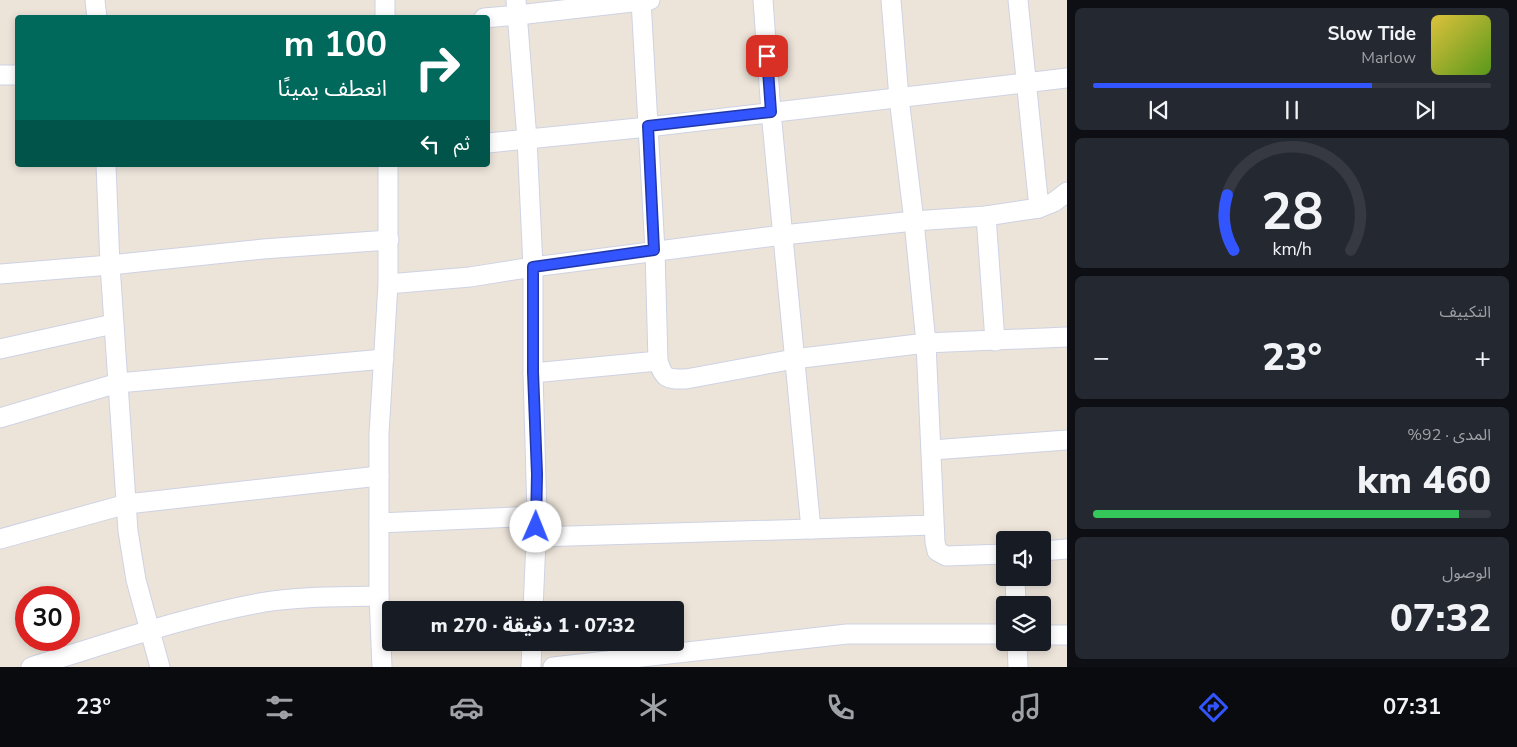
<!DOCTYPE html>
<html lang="ar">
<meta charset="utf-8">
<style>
body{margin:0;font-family:"Nunito Sans","Noto Sans Arabic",sans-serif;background:#242831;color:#f1f3f6;direction:rtl;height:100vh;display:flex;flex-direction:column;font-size:19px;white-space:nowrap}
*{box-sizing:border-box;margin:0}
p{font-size:16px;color:#9ea1a6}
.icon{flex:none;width:28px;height:28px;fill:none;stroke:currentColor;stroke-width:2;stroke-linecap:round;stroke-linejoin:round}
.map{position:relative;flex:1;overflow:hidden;direction:ltr}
.details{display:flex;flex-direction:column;gap:8px;padding:8px;background:#0d0f14;width:450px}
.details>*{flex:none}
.hud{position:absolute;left:15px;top:15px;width:475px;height:152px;border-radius:5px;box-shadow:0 2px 8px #0003;direction:rtl;background:#00695c;color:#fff;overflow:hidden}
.tools{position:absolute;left:996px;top:531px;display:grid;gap:10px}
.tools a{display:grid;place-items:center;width:55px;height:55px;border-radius:5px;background:#171b24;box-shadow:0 2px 8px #0003;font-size:25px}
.speed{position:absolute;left:15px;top:586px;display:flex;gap:10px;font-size:25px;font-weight:700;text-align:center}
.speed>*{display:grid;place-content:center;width:65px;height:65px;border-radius:50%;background:#171b24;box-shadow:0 2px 8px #0003;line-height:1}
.speed .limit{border:8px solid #d22;background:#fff;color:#111}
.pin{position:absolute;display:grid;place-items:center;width:42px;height:42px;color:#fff;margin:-21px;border-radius:10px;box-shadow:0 2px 8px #0006}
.me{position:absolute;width:55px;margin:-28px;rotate:1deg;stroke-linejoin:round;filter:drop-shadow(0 0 4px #0008)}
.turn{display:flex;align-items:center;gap:18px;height:105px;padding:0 20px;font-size:22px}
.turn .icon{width:65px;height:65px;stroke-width:2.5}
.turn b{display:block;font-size:35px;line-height:42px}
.then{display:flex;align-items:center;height:48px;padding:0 20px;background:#0003;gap:10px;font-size:19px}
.big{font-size:38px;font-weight:800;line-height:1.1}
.details .tile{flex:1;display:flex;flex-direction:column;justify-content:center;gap:8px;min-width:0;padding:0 18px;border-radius:8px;background:#242831}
.details .dial{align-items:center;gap:0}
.dial svg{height:130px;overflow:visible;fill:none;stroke:#363941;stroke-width:7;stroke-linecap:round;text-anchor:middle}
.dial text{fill:#f1f3f6;stroke:none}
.song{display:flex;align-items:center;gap:15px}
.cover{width:60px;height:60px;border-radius:8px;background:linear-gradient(135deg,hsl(50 70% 55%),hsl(90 70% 35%))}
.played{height:5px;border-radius:2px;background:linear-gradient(90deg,#35f 70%,#363941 70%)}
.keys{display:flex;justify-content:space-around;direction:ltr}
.heat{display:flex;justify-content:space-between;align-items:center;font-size:28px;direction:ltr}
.charge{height:8px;border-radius:4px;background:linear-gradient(90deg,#34c759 92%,#363941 0)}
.trip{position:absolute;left:382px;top:601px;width:302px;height:50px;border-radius:5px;background:#171b24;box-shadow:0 2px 8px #0003;font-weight:800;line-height:50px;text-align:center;direction:rtl}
.dock{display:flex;height:80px;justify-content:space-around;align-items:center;background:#090b0e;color:#9ea1a6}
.dock .icon{width:35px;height:35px}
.dock .selected{color:#35f}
.dock b{font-size:22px;color:#f1f3f6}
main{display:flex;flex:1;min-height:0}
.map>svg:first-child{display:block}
</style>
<main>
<section class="details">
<div class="tile">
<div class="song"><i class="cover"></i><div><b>Slow Tide</b><p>Marlow</p></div></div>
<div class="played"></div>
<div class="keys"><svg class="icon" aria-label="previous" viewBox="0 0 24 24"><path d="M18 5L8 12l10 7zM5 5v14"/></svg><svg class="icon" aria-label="pause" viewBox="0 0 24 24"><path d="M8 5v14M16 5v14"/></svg><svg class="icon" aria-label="next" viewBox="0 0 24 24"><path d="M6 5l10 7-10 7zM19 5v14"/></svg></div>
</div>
<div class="tile dial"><svg viewBox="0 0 100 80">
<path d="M14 69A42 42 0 1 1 86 69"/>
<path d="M14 69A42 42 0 0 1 10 35" stroke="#35f"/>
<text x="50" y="56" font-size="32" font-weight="700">28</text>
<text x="50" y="72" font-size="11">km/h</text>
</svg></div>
<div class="tile"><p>التكييف</p>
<div class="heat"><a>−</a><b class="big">23°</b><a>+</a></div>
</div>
<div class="tile"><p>المدى · 92%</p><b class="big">460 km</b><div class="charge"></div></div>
<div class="tile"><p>الوصول</p><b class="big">07:32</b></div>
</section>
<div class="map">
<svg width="1067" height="667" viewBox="0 0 1067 667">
<rect width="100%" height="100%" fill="#ece4d9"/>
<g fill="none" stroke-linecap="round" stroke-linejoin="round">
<g stroke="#ced2e3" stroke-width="21">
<g id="street">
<path d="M95,0L97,18"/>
<path d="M385,0V18"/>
<path d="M516,0L527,139L533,267V373L537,516L533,610"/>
<path d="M641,0L655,251L658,361C664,380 668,379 686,379L794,359L926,343L1067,337"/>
<path d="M763,0L771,112L811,529L933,525"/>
<path d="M891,0L899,98L914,221L926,343L935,542L937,551L946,556L1005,554"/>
<path d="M1018,0L1039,208"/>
<path d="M484,18L518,15L650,0"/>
<path d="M0,75H18"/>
<path d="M488,143L648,127L1067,78"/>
<path d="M106,165L110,265L128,531L136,580L160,667"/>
<path d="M986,216L995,341"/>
<path d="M0,274L110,265L263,249L389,240"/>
<path d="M388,284L470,277L533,267L783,235L914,221L986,216L1039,208L1054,202L1067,192"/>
<path d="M0,349L113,324"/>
<path d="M533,373L658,361"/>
<path d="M0,418L118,383L384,359"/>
<path d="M932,450L1067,440"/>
<path d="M379,523L537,516"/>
<path d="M536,537L811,529"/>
<path d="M0,539L127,504L379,476"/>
<path d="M1042,551L1067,549"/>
<path d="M1015,578L1016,605"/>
<path d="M1042,635H1067"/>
<path d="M1017,642L1018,667"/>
<path d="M31,667C107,644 187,616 265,602C302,596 341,597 379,596"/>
<path d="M382,667L379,596V434L388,284V165"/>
<path d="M531,667L532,642"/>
<path d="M553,667L847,634H1005"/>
</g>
</g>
<use href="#street" stroke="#fff" stroke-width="19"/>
</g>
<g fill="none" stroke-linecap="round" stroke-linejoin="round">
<g stroke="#2137a6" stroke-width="12">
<path id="route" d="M536,527L537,474L533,372V267L654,250L648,126L771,112L767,56"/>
</g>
<use href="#route" stroke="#35f" stroke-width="9"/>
</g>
</svg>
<div class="tools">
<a><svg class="icon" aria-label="sound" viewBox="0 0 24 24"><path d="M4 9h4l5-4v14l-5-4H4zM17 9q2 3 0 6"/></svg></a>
<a><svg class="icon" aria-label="layers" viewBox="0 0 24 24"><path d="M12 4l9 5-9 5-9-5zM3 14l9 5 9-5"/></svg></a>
</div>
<div class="speed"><div class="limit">30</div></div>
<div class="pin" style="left:767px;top:56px;background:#d93025"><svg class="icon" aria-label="arrive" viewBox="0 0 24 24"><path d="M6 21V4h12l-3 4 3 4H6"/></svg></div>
<svg class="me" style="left:536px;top:527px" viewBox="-20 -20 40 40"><circle r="19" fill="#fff"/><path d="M0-13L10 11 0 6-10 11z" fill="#35f"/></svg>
<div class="trip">07:32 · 1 دقيقة · 270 m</div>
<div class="hud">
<div class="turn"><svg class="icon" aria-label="right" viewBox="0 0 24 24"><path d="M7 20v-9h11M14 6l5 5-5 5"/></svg><div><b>100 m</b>انعطف يمينًا</div></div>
<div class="then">ثم<svg class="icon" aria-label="left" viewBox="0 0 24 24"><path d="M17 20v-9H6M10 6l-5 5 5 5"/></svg></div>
</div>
</div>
</main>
<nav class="dock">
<b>07:31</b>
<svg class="icon selected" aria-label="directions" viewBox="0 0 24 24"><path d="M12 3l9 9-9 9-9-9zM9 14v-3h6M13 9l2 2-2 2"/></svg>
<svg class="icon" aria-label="music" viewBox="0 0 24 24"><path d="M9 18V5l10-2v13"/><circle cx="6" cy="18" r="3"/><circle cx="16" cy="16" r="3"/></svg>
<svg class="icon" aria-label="phone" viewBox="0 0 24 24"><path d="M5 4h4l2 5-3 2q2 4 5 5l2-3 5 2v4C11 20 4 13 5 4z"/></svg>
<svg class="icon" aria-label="climate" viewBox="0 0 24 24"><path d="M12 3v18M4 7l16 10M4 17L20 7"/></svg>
<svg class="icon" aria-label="car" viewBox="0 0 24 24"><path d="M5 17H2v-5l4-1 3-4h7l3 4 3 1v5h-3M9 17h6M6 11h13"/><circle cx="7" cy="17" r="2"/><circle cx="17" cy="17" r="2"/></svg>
<svg class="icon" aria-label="filters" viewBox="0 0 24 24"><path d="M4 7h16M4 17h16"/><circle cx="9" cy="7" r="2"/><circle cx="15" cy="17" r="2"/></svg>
<b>23°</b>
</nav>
